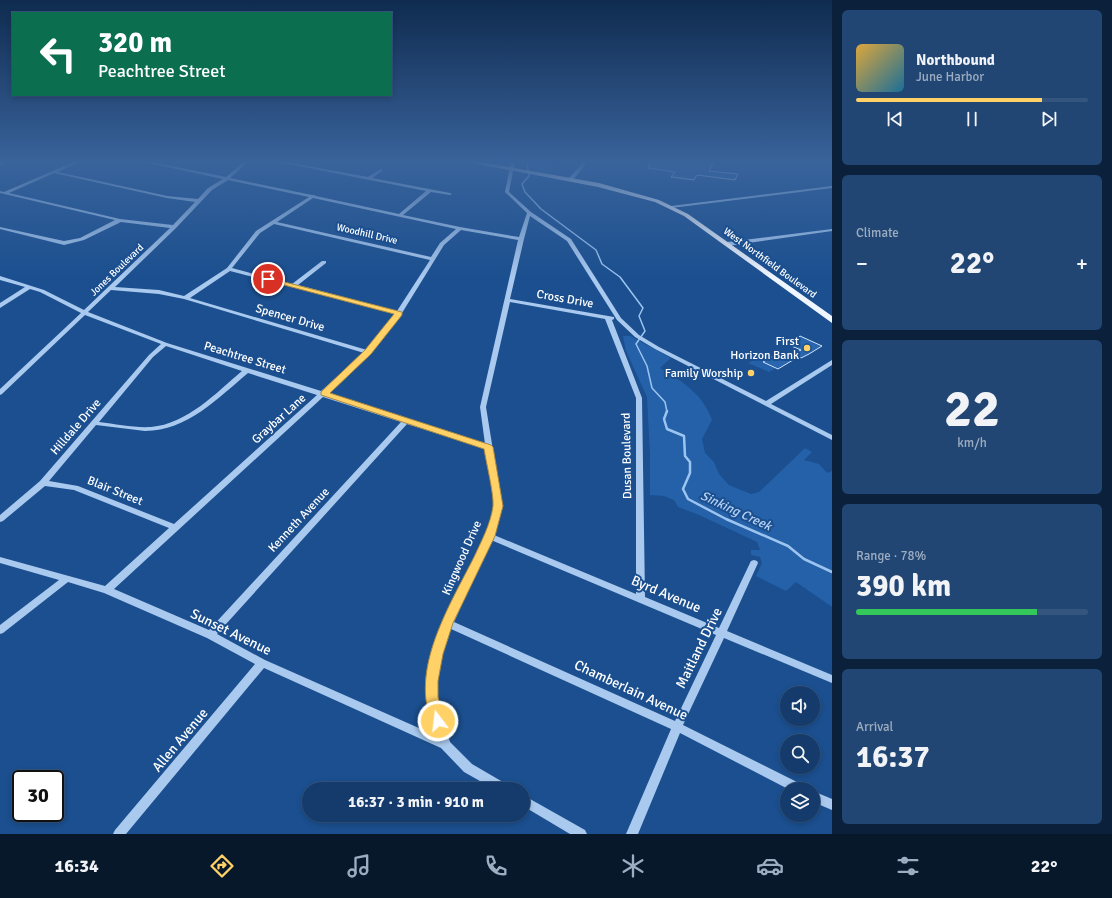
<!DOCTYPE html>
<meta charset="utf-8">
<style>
body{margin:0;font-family:Signika,sans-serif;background:#214673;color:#f1f3f6;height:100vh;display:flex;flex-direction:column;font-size:15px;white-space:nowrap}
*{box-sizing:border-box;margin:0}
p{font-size:13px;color:#9dadc1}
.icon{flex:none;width:22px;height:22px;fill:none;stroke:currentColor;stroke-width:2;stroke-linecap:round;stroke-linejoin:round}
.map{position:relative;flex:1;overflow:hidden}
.side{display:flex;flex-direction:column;gap:10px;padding:10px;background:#0b203b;width:280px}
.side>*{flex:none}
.hud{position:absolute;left:12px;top:12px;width:380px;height:84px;border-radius:0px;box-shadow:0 2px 6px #0003,0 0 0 1px #33557e;background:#0b6e4f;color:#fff;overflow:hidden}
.controls{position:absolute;left:780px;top:686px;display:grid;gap:8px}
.controls a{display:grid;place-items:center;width:40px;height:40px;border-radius:50%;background:#143b6b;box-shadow:0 2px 6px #0003,0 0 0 1px #33557e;font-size:20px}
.speed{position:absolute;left:12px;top:770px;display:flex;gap:8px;font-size:20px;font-weight:700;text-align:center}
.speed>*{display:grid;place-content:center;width:52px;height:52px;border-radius:50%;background:#143b6b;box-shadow:0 2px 6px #0003,0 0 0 1px #33557e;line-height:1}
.speed .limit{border:2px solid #111;border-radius:6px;background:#fff;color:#111}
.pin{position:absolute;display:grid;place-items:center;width:34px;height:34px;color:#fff;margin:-17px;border:2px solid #fff;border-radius:50%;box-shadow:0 1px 4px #0007}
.me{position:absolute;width:44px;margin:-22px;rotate:345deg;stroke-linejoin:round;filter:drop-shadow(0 0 3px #0008)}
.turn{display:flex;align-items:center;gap:14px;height:84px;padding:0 20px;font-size:18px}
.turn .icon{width:52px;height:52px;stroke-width:2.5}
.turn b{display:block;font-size:28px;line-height:34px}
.big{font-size:30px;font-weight:700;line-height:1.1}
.side .card{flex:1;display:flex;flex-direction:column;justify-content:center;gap:6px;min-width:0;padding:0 14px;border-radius:6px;background:#214673}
.side .dial{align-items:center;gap:0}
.dial b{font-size:52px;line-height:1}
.song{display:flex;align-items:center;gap:12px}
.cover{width:48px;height:48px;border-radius:6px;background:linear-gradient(135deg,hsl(40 70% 55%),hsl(200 70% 35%))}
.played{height:4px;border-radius:2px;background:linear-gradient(90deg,#ffd166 80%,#33557e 80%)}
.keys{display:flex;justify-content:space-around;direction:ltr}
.heat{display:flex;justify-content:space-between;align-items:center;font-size:22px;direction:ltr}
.charge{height:6px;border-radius:3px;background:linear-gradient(90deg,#34c759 78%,#33557e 0)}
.trip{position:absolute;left:302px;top:782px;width:228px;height:40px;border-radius:20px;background:#143b6b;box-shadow:0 2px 6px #0003,0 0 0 1px #33557e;font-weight:700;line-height:40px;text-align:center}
.tab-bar{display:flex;height:64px;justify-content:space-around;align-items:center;background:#08182b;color:#9dadc1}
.tab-bar .icon{width:28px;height:28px}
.tab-bar .current{color:#ffd166}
.tab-bar b{font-size:18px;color:#f1f3f6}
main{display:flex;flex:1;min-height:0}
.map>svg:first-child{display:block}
</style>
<main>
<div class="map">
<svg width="832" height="834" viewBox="0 0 832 834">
<rect width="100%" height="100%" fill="#1b4f8f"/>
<g fill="#2461a8">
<path d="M520,161H547L560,173L534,170L520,165Z"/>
<path d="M623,336H630L671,358L660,368C682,381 703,394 712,420L702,439L705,453L714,462L719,474L729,485L751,494L759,492L805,448L812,452L804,460L819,464L827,473L832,471V607L796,582L786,591L756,576L762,563L760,557L751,555V550H760L757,542L699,515L678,507L674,500L664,496L650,495V455L647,397L626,351Z"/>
<path d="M766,353L771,355L763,362L776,368L769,372L748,363Z"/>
</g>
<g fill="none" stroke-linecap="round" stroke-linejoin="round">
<path stroke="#9cc4f0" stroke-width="1.5" d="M530,161L527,164L529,176L522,184L525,192L541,209L596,250L602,264L620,277L643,308L639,316L645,331L636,344L647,366L652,388L665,402L667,412"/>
<path stroke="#9cc4f0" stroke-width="2.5" d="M667,411L664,419L667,429L684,436L685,456L690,462V473L683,489L688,499L726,519L788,546L804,559L832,572"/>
</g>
<g fill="#2a66ad" stroke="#cfe3fa">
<path d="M651,161H715L709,171L738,174L735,180L697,175L694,180L671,177L675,172L648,168Z"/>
<path d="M800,336L822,346L809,354L801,358L798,357L778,369L763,362L777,354L787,358L801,350L789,345Z"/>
</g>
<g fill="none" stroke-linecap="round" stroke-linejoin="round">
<g fill="#a9c9ee" fill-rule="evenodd">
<path d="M6,161H11L0,166V163Z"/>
<path d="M76,161H81L58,172L167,196L198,199L208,188L223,179L148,163L146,162L147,161L226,177L245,161H249L230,178L312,195H314L316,196L399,214L426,191L273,161H281L368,177L381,169L383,170L382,171L372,178L450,193L452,194L450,195L431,192L403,215L460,227L519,237L527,213L505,192L511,161H515L509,192L531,212L571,239L621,318L639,335L659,347L766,401L832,360V365L771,404L832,435V440L655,349L635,337L617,320L567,241L530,216L524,239L510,299L614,317V319L612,320L642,398L645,597L719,628L750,563L751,561L754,560L757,561L758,563L727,631L832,675V683L724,638L683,725L803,785L805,789H788L680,733L638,834H626L671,729L451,629L446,639L436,681V697L450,742L472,764L508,785L510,789H494L464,772L441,748L264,668L126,834H113L115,830L255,664L207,638L104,593L68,582L3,633L0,634V625L59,580L0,563V557L105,586L169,528L74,490L45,486L3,521L0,522V515L40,481L149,355L161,344L85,315L2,394L0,395V389L81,313L40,292L30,289L0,308V303L25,287L0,280V276L44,290L84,310L170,228L121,222L84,240L64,245L0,229V227L64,241L80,238L115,220L0,193V191L4,192ZM54,173L167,198L195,202L173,225L120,219L9,193ZM228,180L309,197L256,231L227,268L184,296L159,290L115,287L176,228L212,190ZM313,198L456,229L440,243L431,257L277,222ZM274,224L430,260L397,311L298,285L326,263V261H322L292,284L232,268L260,233ZM461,230L518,240L480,407L485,444L327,393L370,353L402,313L444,245ZM230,271L395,314L367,350L190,298ZM111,290L159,294L184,299L364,353L321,391L167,343L88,312ZM510,302L605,319L636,398V594L494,535L502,506L486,407ZM166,346L242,371C216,393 187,424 151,427C134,428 116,424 99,422L153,357ZM248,373L317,395L174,524L78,486L49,481L96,425L145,431C187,431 218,398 248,373ZM323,397L401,422L209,630L114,589ZM407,424L486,449L494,506L485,536L445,620L442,623L443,624C435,642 423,677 426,697C428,710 434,724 437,736L265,660L217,634ZM491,540L716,635L675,721L454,622Z"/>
<path d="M581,161H585V165L572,181H568V179L581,165Z"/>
<path d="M832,186V188L671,208L669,207L671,206Z"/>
<path d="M832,229V231L727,246L724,244L727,242Z"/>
<path d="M813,791L832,799V810L813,802Z"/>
<path d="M523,795L585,830L587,834H570L523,806Z"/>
</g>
<path fill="#f0f6ff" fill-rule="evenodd" d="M462,161H475L599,183L659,200L688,214L832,316V323L684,216L655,202L598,187Z"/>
</g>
<linearGradient id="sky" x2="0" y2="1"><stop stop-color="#0f2b4f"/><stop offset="0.58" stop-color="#39639b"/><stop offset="1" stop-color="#39639b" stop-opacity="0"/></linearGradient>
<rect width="832" height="278" fill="url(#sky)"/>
<path fill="#ffd166" stroke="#a68842" d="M265,277L402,312V315L371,354L330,393L491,445L493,447L503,506L495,536L453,623L443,654L438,681V697L445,721L443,725L438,727L433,725C408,671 450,605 474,557C481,542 491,523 493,506C494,494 486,462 484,449L321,395V392L365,350L394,314L265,280Z"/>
<g fill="#ffd166" stroke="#1b4f8f" stroke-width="1.5">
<circle cx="807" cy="348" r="4"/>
<circle cx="751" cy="373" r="4"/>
</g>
<g text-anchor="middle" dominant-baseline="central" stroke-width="4" stroke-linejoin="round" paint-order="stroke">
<g font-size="10" fill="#fff" stroke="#1b4f8f">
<text transform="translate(367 234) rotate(13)">Woodhill Drive</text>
<text transform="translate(770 263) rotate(36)">West Northfield Boulevard</text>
<text transform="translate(117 270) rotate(-44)">Jones Boulevard</text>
</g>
<g font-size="12" fill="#fff" stroke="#1b4f8f">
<text transform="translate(565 299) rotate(10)">Cross Drive</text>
<text transform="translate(290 318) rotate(16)">Spencer Drive</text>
<text transform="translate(245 358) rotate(17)">Peachtree Street</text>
<text transform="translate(279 419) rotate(-42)">Graybar Lane</text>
<text transform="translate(76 427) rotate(-49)">Hilldale Drive</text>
<text transform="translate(627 456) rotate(-91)">Dusan Boulevard</text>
<text transform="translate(115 491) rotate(22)">Blair Street</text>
<text transform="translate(299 520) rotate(-47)">Kenneth Avenue</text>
<text transform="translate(462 558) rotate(-66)">Kingwood Drive</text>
</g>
<g font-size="12" fill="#fff" stroke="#1b4f8f" text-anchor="end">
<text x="799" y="341">First<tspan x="799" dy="14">Horizon Bank</tspan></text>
<text x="743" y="373">Family Worship</text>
</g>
<g font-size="13" font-style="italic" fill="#b5d3f5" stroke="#1b4f8f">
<text transform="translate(736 511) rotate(25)">Sinking Creek</text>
</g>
<g font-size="14" fill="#fff" stroke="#1b4f8f">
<text transform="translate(666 594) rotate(23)">Byrd Avenue</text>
<text transform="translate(231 632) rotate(26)">Sunset Avenue</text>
<text transform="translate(699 648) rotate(-64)">Maitland Drive</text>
<text transform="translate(631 690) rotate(25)">Chamberlain Avenue</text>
<text transform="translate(180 740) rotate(-50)">Allen Avenue</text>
</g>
</g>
</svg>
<div class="controls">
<a><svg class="icon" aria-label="sound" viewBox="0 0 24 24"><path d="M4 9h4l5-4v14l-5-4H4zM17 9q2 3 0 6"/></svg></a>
<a><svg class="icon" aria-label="search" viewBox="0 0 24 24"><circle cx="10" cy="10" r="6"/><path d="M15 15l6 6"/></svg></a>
<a><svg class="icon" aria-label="layers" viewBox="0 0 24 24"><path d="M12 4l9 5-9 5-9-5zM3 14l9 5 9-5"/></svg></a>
</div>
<div class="speed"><div class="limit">30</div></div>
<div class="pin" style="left:268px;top:279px;background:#d93025"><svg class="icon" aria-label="arrive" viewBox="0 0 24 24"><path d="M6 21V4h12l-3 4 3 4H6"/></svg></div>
<svg class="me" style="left:438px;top:721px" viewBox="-20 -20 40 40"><circle r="17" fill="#ffd166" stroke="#fff" stroke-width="3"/><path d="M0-11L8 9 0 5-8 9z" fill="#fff"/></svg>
<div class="trip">16:37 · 3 min · 910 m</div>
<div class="hud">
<div class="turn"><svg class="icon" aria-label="left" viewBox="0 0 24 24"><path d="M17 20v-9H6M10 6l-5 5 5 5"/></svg><div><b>320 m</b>Peachtree Street</div></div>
</div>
</div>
<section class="side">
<div class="card">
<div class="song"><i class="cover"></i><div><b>Northbound</b><p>June Harbor</p></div></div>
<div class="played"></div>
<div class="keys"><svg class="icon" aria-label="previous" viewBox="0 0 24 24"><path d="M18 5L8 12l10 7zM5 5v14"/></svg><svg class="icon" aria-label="pause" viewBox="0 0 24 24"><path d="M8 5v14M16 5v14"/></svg><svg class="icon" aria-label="next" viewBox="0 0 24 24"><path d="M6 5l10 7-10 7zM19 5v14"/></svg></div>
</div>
<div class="card"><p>Climate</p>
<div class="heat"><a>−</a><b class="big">22°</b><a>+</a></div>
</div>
<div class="card dial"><b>22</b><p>km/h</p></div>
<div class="card"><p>Range · 78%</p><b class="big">390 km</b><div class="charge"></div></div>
<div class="card"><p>Arrival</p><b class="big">16:37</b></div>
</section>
</main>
<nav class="tab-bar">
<b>16:34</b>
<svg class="icon current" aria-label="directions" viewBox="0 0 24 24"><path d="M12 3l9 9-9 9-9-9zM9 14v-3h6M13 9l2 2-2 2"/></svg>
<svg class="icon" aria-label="music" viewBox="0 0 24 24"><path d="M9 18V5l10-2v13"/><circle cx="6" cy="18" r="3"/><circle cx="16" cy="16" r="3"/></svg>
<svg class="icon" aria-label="phone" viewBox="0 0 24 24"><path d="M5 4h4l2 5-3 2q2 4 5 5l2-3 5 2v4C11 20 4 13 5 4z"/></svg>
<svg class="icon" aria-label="climate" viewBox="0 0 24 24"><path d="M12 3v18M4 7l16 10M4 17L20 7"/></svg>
<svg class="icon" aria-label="car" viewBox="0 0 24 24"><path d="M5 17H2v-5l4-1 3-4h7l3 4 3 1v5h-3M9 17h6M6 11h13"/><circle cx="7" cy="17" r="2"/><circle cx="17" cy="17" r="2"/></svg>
<svg class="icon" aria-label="filters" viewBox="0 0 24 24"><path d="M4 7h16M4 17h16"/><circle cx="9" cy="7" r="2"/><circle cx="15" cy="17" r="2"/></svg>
<b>22°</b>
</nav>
